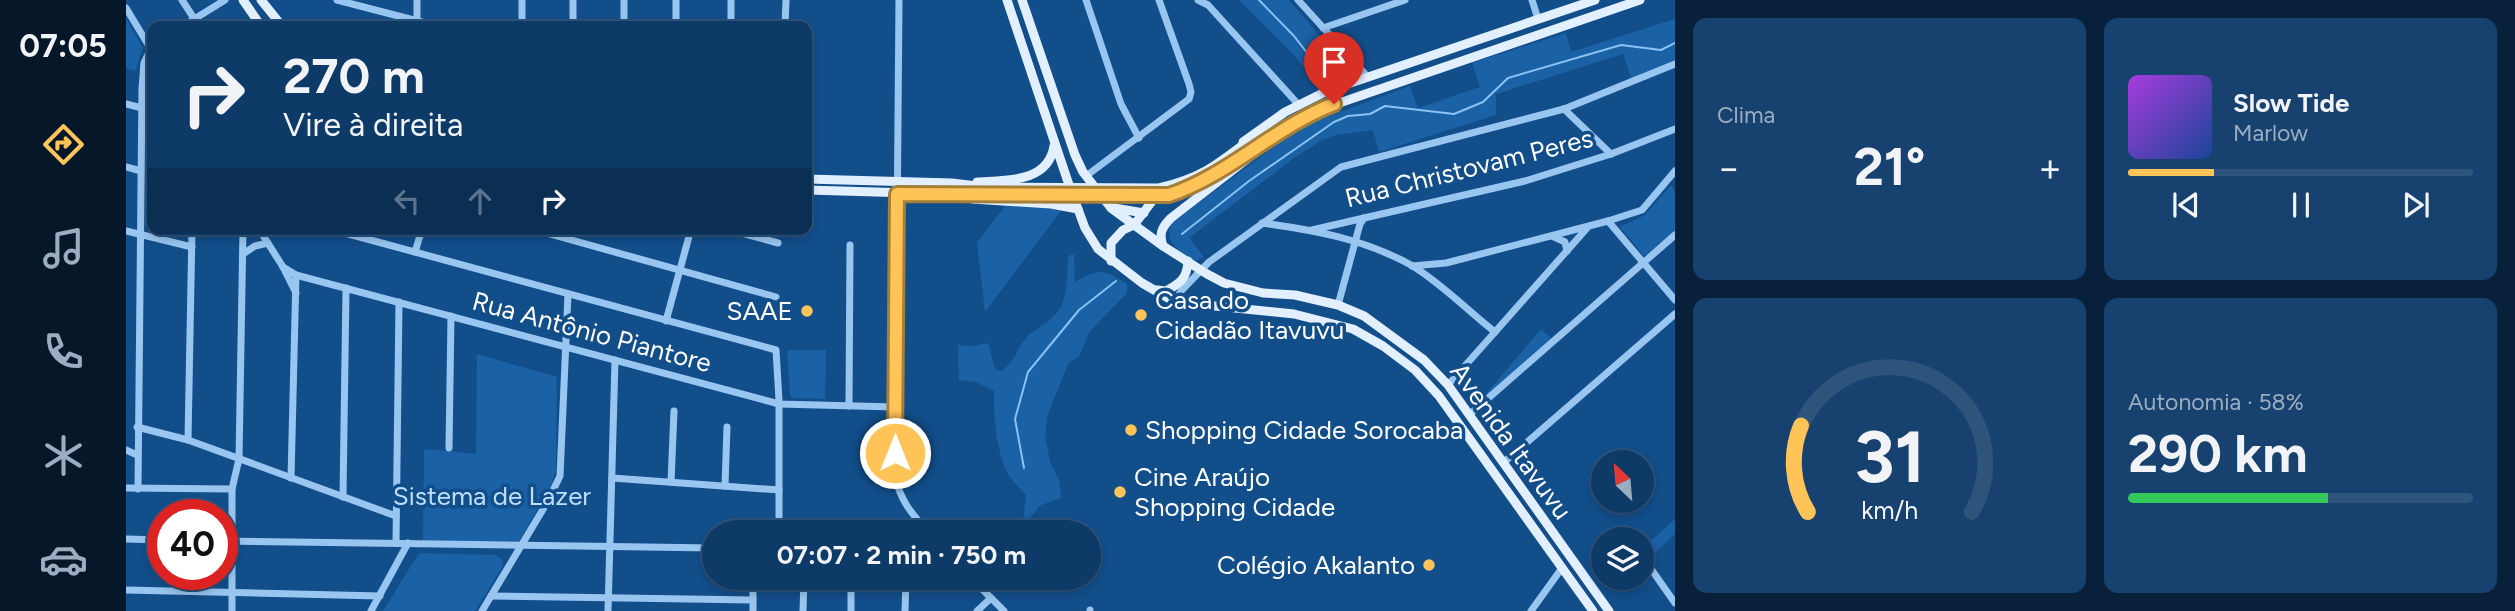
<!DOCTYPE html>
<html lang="pt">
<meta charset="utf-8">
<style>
body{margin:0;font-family:Figtree,sans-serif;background:#17416e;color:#f1f3f6;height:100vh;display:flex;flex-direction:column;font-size:26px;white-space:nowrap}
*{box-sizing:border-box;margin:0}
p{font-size:23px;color:#9badc0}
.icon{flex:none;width:38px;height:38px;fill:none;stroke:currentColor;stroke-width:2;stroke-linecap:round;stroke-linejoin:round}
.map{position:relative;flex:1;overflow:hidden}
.panel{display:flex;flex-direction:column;gap:18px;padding:18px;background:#082039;width:840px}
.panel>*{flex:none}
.hud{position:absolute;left:21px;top:21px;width:665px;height:214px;border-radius:14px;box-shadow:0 4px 10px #0003,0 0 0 2px #2e547c;background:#0e3a68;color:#f1f3f6;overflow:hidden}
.needle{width:46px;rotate:334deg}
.buttons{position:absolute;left:1465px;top:450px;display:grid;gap:14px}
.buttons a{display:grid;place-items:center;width:63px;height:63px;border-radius:50%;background:#0e3a68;box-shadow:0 4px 10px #0003,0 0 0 2px #2e547c;font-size:35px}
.speed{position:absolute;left:21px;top:499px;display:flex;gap:14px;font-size:35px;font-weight:700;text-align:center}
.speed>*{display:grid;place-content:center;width:91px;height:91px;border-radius:50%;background:#0e3a68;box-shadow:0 4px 10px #0003,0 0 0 2px #2e547c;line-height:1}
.speed .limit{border:10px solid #d22;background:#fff;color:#111}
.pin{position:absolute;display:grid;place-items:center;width:60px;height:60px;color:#fff;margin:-72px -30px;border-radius:50% 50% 50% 0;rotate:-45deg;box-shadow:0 0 7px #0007}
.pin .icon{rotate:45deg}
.me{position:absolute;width:77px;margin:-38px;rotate:0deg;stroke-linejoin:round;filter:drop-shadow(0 0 5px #0008)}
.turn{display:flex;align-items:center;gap:24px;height:147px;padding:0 21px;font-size:32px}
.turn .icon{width:91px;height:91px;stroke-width:2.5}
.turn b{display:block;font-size:49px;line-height:60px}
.lanes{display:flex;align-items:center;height:66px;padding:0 21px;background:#0003;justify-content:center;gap:35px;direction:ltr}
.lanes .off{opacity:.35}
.big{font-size:52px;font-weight:700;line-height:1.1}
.panel .tile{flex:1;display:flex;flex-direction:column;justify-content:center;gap:10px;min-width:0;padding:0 24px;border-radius:14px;background:#17416e}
.panel .dial{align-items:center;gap:0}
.dial svg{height:182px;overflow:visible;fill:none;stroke:#2e547c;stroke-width:7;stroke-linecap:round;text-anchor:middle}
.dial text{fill:#f1f3f6;stroke:none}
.song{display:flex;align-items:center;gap:21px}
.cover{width:84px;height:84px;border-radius:10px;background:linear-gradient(135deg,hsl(280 70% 55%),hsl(220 70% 35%))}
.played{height:7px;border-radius:4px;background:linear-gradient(90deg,#ffc458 25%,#2e547c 25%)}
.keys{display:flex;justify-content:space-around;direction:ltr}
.heat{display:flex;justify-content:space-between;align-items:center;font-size:38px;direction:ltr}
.charge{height:10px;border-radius:5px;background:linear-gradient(90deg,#34c759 58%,#2e547c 0)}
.panel .tiles{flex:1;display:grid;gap:18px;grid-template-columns:repeat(2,1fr)}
.trip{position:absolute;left:576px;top:520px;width:399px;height:70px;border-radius:35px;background:#0e3a68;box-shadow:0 4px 10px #0003,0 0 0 2px #2e547c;font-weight:700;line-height:70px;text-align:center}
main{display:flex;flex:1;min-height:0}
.dock{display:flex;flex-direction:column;width:126px;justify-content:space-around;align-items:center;background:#06172a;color:#9badc0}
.dock .icon{width:49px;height:49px}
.dock .selected{color:#ffc458}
.dock b{font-size:32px;color:#f1f3f6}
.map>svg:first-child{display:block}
</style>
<main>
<nav class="dock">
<b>07:05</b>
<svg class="icon selected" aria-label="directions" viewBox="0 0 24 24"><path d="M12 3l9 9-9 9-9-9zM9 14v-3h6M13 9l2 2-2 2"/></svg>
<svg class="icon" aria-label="music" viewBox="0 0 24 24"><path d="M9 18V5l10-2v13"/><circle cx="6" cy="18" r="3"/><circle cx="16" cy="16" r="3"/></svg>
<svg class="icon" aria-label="phone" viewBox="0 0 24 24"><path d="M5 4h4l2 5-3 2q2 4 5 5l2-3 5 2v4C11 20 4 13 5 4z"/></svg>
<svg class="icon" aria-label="climate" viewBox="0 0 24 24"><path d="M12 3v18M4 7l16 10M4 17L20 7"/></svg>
<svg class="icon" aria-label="car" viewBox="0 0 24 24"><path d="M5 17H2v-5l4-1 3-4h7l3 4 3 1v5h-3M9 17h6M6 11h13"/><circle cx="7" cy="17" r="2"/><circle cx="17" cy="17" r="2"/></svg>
</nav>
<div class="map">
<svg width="1549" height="611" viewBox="0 0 1549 611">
<rect width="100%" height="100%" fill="#124e8a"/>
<g fill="#1a61a5">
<path d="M1113,0H1163L1224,71L1225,77L1194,88L1169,56Z"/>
<path d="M0,18L17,48L9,71L0,68Z"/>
<path d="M1549,19V60L1505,78L1497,54L1370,94V115L1253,152L1247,130L1210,135L1196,140L1168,158L1063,238L1078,257L1070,261C1054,252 1037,243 1046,223L1161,137L1190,121L1284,86L1292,108L1354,87L1346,63L1440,33L1445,52Z"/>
<path d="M1545,185L1549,192V231L1518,256L1494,227L1519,215Z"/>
<path d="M879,206L918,207L935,211L859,312L851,243Z"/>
<path d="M948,254L949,282C974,268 977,269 1001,284V293L964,331L953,357L943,362L922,414L919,435L924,461L933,480L935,498L913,506L896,529L900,495C894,488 886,481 882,474C871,455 867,413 868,391L850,382L833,380L832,345L845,346L862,343L869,368L875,371C891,360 890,348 902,336C908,329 918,326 925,319C944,302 940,280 942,256Z"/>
<path d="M1415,329L1426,339L1349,407Z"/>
<path d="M661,350H700L699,399L666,398L664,395Z"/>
<path d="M351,354L431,377L430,469L425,486L393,541H297L298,449L350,454Z"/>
<path d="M1549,519V534L1520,561L1516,559V549Z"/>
<path d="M293,553L369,555L375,558L377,566L349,611H257Z"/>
</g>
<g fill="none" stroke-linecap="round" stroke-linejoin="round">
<g stroke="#8ac2f4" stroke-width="2">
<path d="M1133,0L1168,36L1202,80"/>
<path d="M1056,234L1123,181L1208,122L1222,116L1244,114L1259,106L1328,114L1357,102L1382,78L1495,45L1535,50L1549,43"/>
<path d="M898,468L889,419L902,372L953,310L990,281"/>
</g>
<g stroke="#99c6f1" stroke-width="7">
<path d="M56,0L73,26"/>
<path d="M211,0L311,26"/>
<path d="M773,0L769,476C774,500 786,515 803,532"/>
<path d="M960,0L995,104L1013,138"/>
<path d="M1072,0L1082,5L1172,104"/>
<path d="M1172,0L1241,76"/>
<path d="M1406,0L1412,19"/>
<path d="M0,8L26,51"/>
<path d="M291,21V0"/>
<path d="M57,26L99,0"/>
<path d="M396,26V0"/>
<path d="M447,26V0"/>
<path d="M498,26V0"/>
<path d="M550,26V0"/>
<path d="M605,26V0"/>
<path d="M659,26L660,0"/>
<path d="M1197,28L1279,0"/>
<path d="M0,104L16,108"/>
<path d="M1438,109L1485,154"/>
<path d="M0,167L15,171"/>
<path d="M960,176L1063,99L1065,92L1063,84L1033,0"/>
<path d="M1482,221L1549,300"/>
<path d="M1136,223C1188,230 1238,239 1285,265C1315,283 1341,310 1369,332"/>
<path d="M133,229L157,267L170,275L653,404L769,407"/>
<path d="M204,229L650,350L653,400V532"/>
<path d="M406,229L650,297"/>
<path d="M601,229L652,243"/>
<path d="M1186,230L1399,181L1485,154L1549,129"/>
<path d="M0,231L66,247"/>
<path d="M1426,236L1439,242L1441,251"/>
<path d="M289,252L296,229"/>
<path d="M117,254L129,246L142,243"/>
<path d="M1286,266L1320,263L1482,221L1516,210L1549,171"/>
<path d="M157,267L170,293"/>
<path d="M1049,302L1055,291L1083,262L1215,167L1438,109L1549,64"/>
<path d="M1212,305L1234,224L1238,218"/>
<path d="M540,321L565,229"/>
<path d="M1322,385L1462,227"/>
<path d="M723,406L724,245"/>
<path d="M1343,415L1549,235"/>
<path d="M11,427L62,440L270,516"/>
<path d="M62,440L66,229"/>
<path d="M323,448L325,316"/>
<path d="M0,450L11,455"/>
<path d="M1377,463L1549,314"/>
<path d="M165,478L170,275"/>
<path d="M486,478L653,490"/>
<path d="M545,482L548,411"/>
<path d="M599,486L601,427"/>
<path d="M0,488L106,489"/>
<path d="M12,489L16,88L18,63L26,46"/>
<path d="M217,497L220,288"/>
<path d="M0,539L37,540"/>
<path d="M96,541L588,548"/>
<path d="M270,543L273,302"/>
<path d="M1523,566L1549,603"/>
<path d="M845,578L878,611"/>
<path d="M0,590L254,596"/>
<path d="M365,596L627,600"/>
<path d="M964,610V611"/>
<path d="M106,611V489L113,459L117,229"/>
<path d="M245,611L282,543"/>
<path d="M356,611L422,501L434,476L442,294"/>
<path d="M482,611L489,360"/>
<path d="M627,611V578"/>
<path d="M677,611L678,578"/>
<path d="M725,611V578"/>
<path d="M779,611L780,578"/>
<path d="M851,611L865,598"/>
<path d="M1405,611L1436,568"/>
</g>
<g stroke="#e2efff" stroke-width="9">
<path d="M117,0L135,26"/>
<path d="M135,0L156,26"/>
<path d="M881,0L943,185L959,228L972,249L1016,283L1049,302L1168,314L1227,329L1257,346L1289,370L1313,396L1467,611"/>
<path d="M896,0L949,155L957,172L985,208L1037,246L1081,274L1098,283L1137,293L1169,295L1212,305L1238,316L1298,360L1322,385L1483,611"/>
<path d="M1117,142L1159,112L1201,91L1469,0"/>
<path d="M1127,150L1165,123L1184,113L1514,0"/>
<path d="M681,179L826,183L859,187"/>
<path d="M851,182C881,180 922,183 928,146"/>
<path d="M681,190L852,195"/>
<path d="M846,199L925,204L952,209"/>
<path d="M988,208L1018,213"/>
<path d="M1037,246C1033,234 1035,228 1045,218L1134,149"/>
<path d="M985,261V243L997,230L1008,225L1033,192"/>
<path d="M1031,290L1040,291C1055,283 1061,278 1062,261"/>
</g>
<g stroke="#e2efff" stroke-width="9">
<path d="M852,187L1033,188C1075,178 1089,166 1122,141"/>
<path d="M852,195H1043C1074,185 1100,167 1127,150"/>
</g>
</g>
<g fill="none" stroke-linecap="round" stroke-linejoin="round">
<g stroke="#a67f39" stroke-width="18">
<path id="route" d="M769,453L771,194L1043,195C1103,175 1148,127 1208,104"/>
</g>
<use href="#route" stroke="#ffc458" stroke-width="12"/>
</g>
<g fill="#ffc458" stroke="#124e8a" stroke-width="2.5">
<circle cx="681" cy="311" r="7"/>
<circle cx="1015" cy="315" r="7"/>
<circle cx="1005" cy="430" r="7"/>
<circle cx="994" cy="492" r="7"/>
<circle cx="1303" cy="565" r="7"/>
</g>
<g text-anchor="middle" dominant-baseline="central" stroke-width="7" stroke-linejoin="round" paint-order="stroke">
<g font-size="26" fill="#fff" stroke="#124e8a">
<text transform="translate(1343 168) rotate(-14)">Rua Christovam Peres</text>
<text transform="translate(466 332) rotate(15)">Rua Antônio Piantore</text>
<text transform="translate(1385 441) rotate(54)">Avenida Itavuvu</text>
</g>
<g font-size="26" fill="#fff" stroke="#124e8a" text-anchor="start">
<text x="1029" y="300">Casa do<tspan x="1029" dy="30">Cidadão Itavuvu</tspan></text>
<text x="667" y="311" text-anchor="end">SAAE</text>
<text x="1019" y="430">Shopping Cidade Sorocaba</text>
<text x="1008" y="477">Cine Araújo<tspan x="1008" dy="30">Shopping Cidade</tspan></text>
<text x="1289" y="565" text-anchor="end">Colégio Akalanto</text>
</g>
<g font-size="26" fill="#bfdffc" stroke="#124e8a">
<text x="366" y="496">Sistema de Lazer</text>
</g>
</g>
</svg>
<div class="buttons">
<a><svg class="needle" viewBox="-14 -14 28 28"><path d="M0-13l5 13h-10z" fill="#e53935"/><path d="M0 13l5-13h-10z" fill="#9badc0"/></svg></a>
<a><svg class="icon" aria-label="layers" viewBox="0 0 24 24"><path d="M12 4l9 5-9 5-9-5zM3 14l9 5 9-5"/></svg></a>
</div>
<div class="speed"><div class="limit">40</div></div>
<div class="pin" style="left:1208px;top:104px;background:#d93025"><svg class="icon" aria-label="arrive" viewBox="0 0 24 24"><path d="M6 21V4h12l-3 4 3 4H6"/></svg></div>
<svg class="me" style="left:769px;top:453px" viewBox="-20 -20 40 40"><circle r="17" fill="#ffc458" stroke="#fff" stroke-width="3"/><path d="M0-11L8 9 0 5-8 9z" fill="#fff"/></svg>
<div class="trip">07:07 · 2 min · 750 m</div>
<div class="hud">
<div class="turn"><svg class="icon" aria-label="right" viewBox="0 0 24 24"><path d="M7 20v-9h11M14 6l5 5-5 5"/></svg><div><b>270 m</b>Vire à direita</div></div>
<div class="lanes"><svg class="icon off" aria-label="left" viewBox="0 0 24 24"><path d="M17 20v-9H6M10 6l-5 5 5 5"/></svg><svg class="icon off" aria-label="ahead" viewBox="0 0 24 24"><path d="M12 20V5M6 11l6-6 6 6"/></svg><svg class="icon" aria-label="right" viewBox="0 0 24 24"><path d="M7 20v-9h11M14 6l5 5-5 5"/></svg></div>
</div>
</div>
<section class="panel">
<div class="tiles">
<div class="tile"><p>Clima</p>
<div class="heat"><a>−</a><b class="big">21°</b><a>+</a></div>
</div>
<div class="tile">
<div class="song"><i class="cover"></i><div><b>Slow Tide</b><p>Marlow</p></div></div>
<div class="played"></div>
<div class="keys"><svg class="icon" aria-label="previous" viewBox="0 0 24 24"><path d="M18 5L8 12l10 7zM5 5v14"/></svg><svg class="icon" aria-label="pause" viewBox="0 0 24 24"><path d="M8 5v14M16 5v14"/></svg><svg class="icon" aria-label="next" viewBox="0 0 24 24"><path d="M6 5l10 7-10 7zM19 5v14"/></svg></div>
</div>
<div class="tile dial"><svg viewBox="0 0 100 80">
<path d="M14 69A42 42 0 1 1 86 69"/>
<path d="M14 69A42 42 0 0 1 11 31" stroke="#ffc458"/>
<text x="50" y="56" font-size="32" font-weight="700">31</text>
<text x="50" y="72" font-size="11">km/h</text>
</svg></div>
<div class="tile"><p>Autonomia · 58%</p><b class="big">290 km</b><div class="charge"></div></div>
</div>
</section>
</main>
